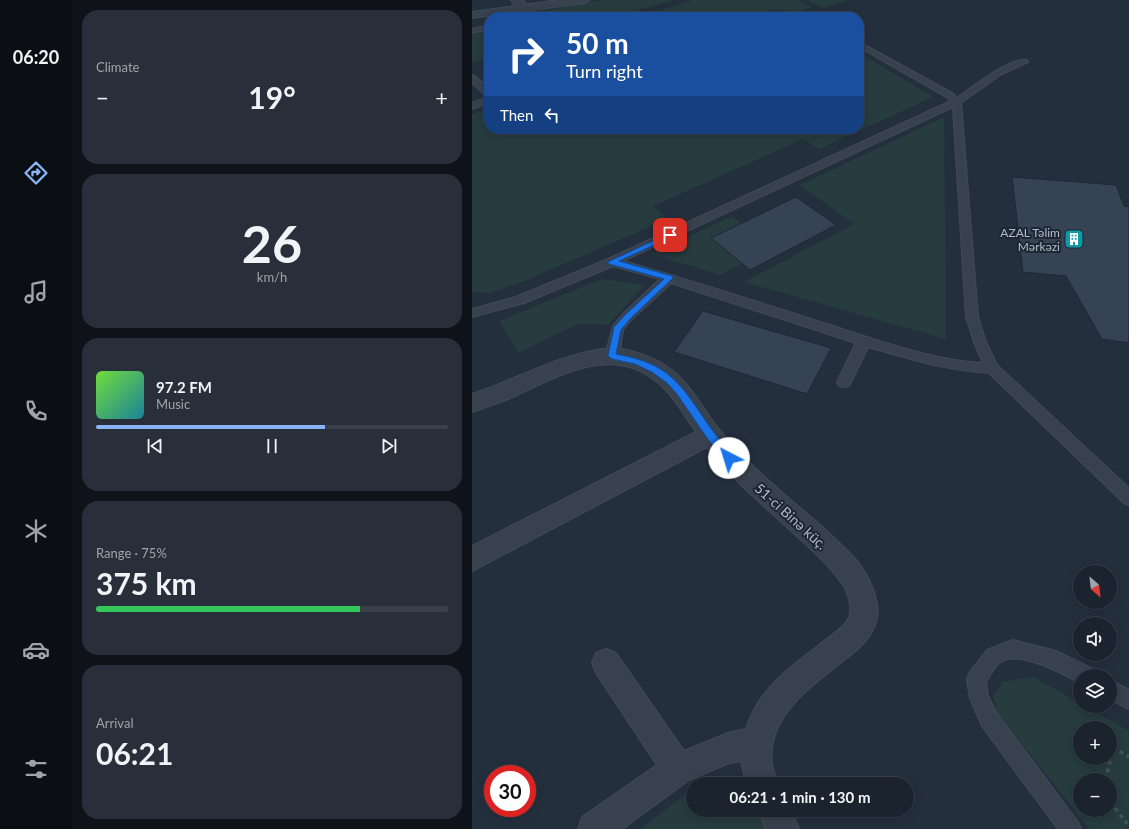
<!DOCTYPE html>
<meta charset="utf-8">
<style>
body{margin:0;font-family:Lato,sans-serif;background:#282f3a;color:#f1f3f6;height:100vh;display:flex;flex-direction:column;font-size:15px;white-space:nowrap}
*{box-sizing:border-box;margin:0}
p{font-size:13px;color:#a0a4aa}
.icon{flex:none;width:22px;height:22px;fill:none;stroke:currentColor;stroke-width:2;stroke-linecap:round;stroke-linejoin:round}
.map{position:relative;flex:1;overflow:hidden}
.side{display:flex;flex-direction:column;gap:10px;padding:10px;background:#0f1319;width:400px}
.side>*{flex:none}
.top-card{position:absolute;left:12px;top:12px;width:380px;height:122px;border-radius:16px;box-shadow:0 2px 10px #0003,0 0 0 1px #39404a;background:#1a4fa0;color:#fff;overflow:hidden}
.needle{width:26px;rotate:152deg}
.controls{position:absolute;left:601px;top:565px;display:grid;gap:8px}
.controls a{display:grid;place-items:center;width:44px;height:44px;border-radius:50%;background:#1b232e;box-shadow:0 2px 10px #0003,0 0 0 1px #39404a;font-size:20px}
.speed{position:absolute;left:12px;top:765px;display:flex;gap:8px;font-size:20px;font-weight:700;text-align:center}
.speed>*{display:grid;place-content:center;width:52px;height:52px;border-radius:50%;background:#1b232e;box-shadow:0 2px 10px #0003,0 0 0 1px #39404a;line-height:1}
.speed .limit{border:6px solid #d22;background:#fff;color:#111}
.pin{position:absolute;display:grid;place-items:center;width:34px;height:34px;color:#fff;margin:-17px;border-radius:8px;box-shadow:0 2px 6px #0006}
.me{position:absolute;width:44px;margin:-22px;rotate:320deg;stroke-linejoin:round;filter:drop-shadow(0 0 3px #0008)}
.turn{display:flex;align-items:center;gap:14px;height:84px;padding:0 16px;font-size:18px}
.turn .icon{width:52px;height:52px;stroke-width:2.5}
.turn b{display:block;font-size:28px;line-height:34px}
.then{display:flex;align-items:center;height:38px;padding:0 16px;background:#0003;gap:8px;font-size:15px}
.big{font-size:30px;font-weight:700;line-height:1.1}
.side .tile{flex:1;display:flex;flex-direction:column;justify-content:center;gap:6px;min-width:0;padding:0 14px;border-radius:16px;background:#282f3a}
.side .dial{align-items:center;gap:0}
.dial b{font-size:52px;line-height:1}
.song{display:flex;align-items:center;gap:12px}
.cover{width:48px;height:48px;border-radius:6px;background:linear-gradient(135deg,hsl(100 70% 55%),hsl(190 70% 35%))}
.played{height:4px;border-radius:2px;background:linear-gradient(90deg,#8ab4f8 65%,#39404a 65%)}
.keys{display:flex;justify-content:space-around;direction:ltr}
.heat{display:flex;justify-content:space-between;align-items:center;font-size:22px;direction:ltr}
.charge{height:6px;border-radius:3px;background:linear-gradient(90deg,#34c759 75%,#39404a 0)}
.trip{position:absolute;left:214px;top:777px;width:228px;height:40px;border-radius:20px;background:#1b232e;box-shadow:0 2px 10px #0003,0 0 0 1px #39404a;font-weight:700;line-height:40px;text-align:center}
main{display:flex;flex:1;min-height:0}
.tab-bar{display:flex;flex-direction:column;width:72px;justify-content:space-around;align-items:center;background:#0b0e12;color:#a0a4aa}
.tab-bar .icon{width:28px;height:28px}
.tab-bar .active{color:#8ab4f8}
.tab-bar b{font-size:18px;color:#f1f3f6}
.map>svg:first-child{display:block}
</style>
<main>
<nav class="tab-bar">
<b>06:20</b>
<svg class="icon active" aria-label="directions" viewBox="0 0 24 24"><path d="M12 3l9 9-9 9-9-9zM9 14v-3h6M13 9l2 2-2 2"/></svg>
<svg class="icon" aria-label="music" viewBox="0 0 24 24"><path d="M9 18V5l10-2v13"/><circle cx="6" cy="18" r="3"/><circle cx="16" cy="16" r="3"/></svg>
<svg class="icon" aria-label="phone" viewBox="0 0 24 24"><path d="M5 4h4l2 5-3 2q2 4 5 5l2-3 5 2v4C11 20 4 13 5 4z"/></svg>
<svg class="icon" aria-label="climate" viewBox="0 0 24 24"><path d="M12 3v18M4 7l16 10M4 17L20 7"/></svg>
<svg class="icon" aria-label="car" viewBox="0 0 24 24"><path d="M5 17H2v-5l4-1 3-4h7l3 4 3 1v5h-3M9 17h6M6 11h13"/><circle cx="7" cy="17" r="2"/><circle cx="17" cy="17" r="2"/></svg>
<svg class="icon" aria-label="filters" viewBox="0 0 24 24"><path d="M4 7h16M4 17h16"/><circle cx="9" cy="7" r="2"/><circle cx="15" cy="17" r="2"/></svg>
</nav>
<section class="side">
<div class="tile"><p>Climate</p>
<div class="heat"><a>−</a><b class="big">19°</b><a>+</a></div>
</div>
<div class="tile dial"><b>26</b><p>km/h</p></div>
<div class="tile">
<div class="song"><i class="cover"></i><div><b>97.2 FM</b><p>Music</p></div></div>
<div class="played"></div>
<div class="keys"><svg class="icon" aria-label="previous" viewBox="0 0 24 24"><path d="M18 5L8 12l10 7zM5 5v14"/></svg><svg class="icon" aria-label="pause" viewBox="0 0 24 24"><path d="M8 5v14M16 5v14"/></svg><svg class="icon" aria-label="next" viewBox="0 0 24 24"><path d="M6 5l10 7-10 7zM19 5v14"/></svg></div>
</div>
<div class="tile"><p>Range · 75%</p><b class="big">375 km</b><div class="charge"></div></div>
<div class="tile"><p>Arrival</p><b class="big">06:21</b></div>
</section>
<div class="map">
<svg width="657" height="829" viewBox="0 0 657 829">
<rect width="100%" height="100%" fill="#242f3e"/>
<g fill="#263c3f" fill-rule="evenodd">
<path d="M130,0H201L142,17H107L81,14L60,17H22L82,9Z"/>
<path d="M221,0H325L340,7L329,11L303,10L282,12L258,17H166Z"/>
<path d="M334,0H375L351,8Z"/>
<path d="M17,30V58L0,63V35Z"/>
<path d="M387,53L461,97L347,149L331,139L181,206L196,219L45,284L16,293L0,292V114L17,108V129H387Z"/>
<path d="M472,117L474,339L272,282L382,224L328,185Z"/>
<path d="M260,216L269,223L240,238L270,264L248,275L179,254Z"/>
<path d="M130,279L173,285L136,325L106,324L47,353L27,321Z"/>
<path d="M561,677L608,703V706H613L657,731V829H617L526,713L521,695L531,682ZM608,728H638V758H608ZM608,780H638V810H608Z"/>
<path d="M221,789V810H284L294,829H168Z"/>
</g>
<g fill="#364354" stroke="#1f2835">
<path d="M540,177L644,185L652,206L657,207V343L630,339L594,276L551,272Z"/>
<path d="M324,197L364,225L278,270L239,238Z"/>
<path d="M231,311L359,348L335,394L202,352Z"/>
</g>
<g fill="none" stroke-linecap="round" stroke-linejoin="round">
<g stroke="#414a57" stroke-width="2">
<g id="service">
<path d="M296,12L334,15L338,17H270L274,15Z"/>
<path d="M79,15H87L91,17H78Z"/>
<path d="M17,25V29L0,33V29Z"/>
<path d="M387,42L480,93L485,98C499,88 538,57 555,60L556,62L528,75L489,103L506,317L514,342L525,365L657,488V505L652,503L517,373C475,371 436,358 396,347L377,386L372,387L367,386L365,382L384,343L199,283L159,320L151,330L147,356L145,359L140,361L135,359L133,356L141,326L151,314L188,279L141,266L52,303L0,317V309L44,297L136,259L479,101L474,97L387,47ZM481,107L494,317L502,342L511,363C462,361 404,340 358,325C289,303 221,281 151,261Z"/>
<path d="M0,75L3,76L17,89V97L14,96L0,83Z"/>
<path d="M17,97V103L0,109V103Z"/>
<path d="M541,640L584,651L621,669L623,676H608V683C591,674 544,647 526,664C521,669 518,676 514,682L516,696L524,712L606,822L609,829H586L510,726L498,698L495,680L497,673L515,650Z"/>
<path d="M638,680L657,690V709L638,699Z"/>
</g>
</g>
<g stroke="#414a57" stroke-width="2">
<g id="minor">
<path d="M39,0H51L54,4L52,12H44L42,4Z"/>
<path d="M140,348C158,349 179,356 194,366C214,379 226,400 239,419C248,431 258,443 268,453C292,479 320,501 347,524C360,536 374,548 386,562C397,577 408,599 405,618C401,637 387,649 372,660C340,686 294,716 300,764C301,771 304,777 306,784H274L269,761L257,763L217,780L150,829H106L110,817L185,765L124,673L120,663L124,653L134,649L144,653L212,751L256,733L274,729C285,692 316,668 346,646C354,639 374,627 377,617C380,609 377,595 373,588C361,569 344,554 328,539C296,509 262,482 235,447L0,571V546L224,432C211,413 199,391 180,378C137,346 84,377 43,396C29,402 15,407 0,412V394C47,379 89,352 140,348Z"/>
<path d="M286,810H319L327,829H294Z"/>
</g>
</g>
<g stroke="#414a57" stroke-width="2">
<path id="tertiary" d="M87,0H118L112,3L0,18V12Z"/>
</g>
<g stroke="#3f5557" stroke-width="3.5" stroke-dasharray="4 4" stroke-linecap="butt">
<path d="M633,780L642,748L657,757"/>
<path d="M638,802L657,826"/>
</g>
<use href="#service" fill="#38414e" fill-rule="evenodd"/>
<use href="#minor" fill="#38414e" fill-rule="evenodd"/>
<use href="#tertiary" fill="#38414e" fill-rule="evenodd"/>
</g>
<path fill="#1a73e8" stroke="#114b97" d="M198,233L201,235L200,237L147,261L200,276L201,278L158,319L149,330L144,354C159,357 172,360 185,367C211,381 224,409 241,431C247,440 254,447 260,455L262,458L260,461H254L235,438L205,394L195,383L180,372L163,364L140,359L136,356L142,327L153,315L192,279L137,264L136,262Z"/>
<defs>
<g id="building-square" transform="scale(1)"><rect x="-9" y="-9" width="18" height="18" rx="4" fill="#0f9aa8" stroke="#1d2633"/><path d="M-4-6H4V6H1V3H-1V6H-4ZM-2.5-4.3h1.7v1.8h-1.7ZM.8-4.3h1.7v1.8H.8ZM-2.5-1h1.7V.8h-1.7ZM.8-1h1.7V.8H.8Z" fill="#fff"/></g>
</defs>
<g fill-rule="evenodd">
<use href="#building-square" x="602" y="239"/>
</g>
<g text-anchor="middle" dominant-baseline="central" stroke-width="4" stroke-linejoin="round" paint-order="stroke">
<g font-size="12" fill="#b4bcc9" stroke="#1d2633" text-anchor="end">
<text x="588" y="232">AZAL Təlim<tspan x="588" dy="14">Mərkəzi</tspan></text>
</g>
<g font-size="14" fill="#b4bcc9" stroke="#1d2633">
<text transform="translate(319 516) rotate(42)">51-ci Binə küç.</text>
</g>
</g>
</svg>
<div class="controls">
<a><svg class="needle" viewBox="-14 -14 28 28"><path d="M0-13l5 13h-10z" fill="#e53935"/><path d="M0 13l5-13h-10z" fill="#a0a4aa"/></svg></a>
<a><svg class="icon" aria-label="sound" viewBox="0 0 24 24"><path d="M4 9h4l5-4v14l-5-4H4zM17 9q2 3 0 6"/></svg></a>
<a><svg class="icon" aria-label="layers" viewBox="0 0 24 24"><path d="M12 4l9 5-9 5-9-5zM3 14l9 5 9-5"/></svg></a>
<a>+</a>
<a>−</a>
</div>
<div class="speed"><div class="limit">30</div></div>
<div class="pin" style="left:198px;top:235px;background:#d93025"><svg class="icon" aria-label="arrive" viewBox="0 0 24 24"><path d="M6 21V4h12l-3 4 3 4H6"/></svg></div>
<svg class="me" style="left:257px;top:458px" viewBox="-20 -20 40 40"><circle r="19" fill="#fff"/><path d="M0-13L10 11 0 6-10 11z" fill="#1a73e8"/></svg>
<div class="trip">06:21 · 1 min · 130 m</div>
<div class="top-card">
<div class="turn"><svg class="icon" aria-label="right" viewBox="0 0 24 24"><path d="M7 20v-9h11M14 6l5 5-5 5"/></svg><div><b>50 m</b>Turn right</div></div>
<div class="then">Then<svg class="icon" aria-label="left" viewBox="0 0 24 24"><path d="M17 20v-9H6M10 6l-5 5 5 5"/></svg></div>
</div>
</div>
</main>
